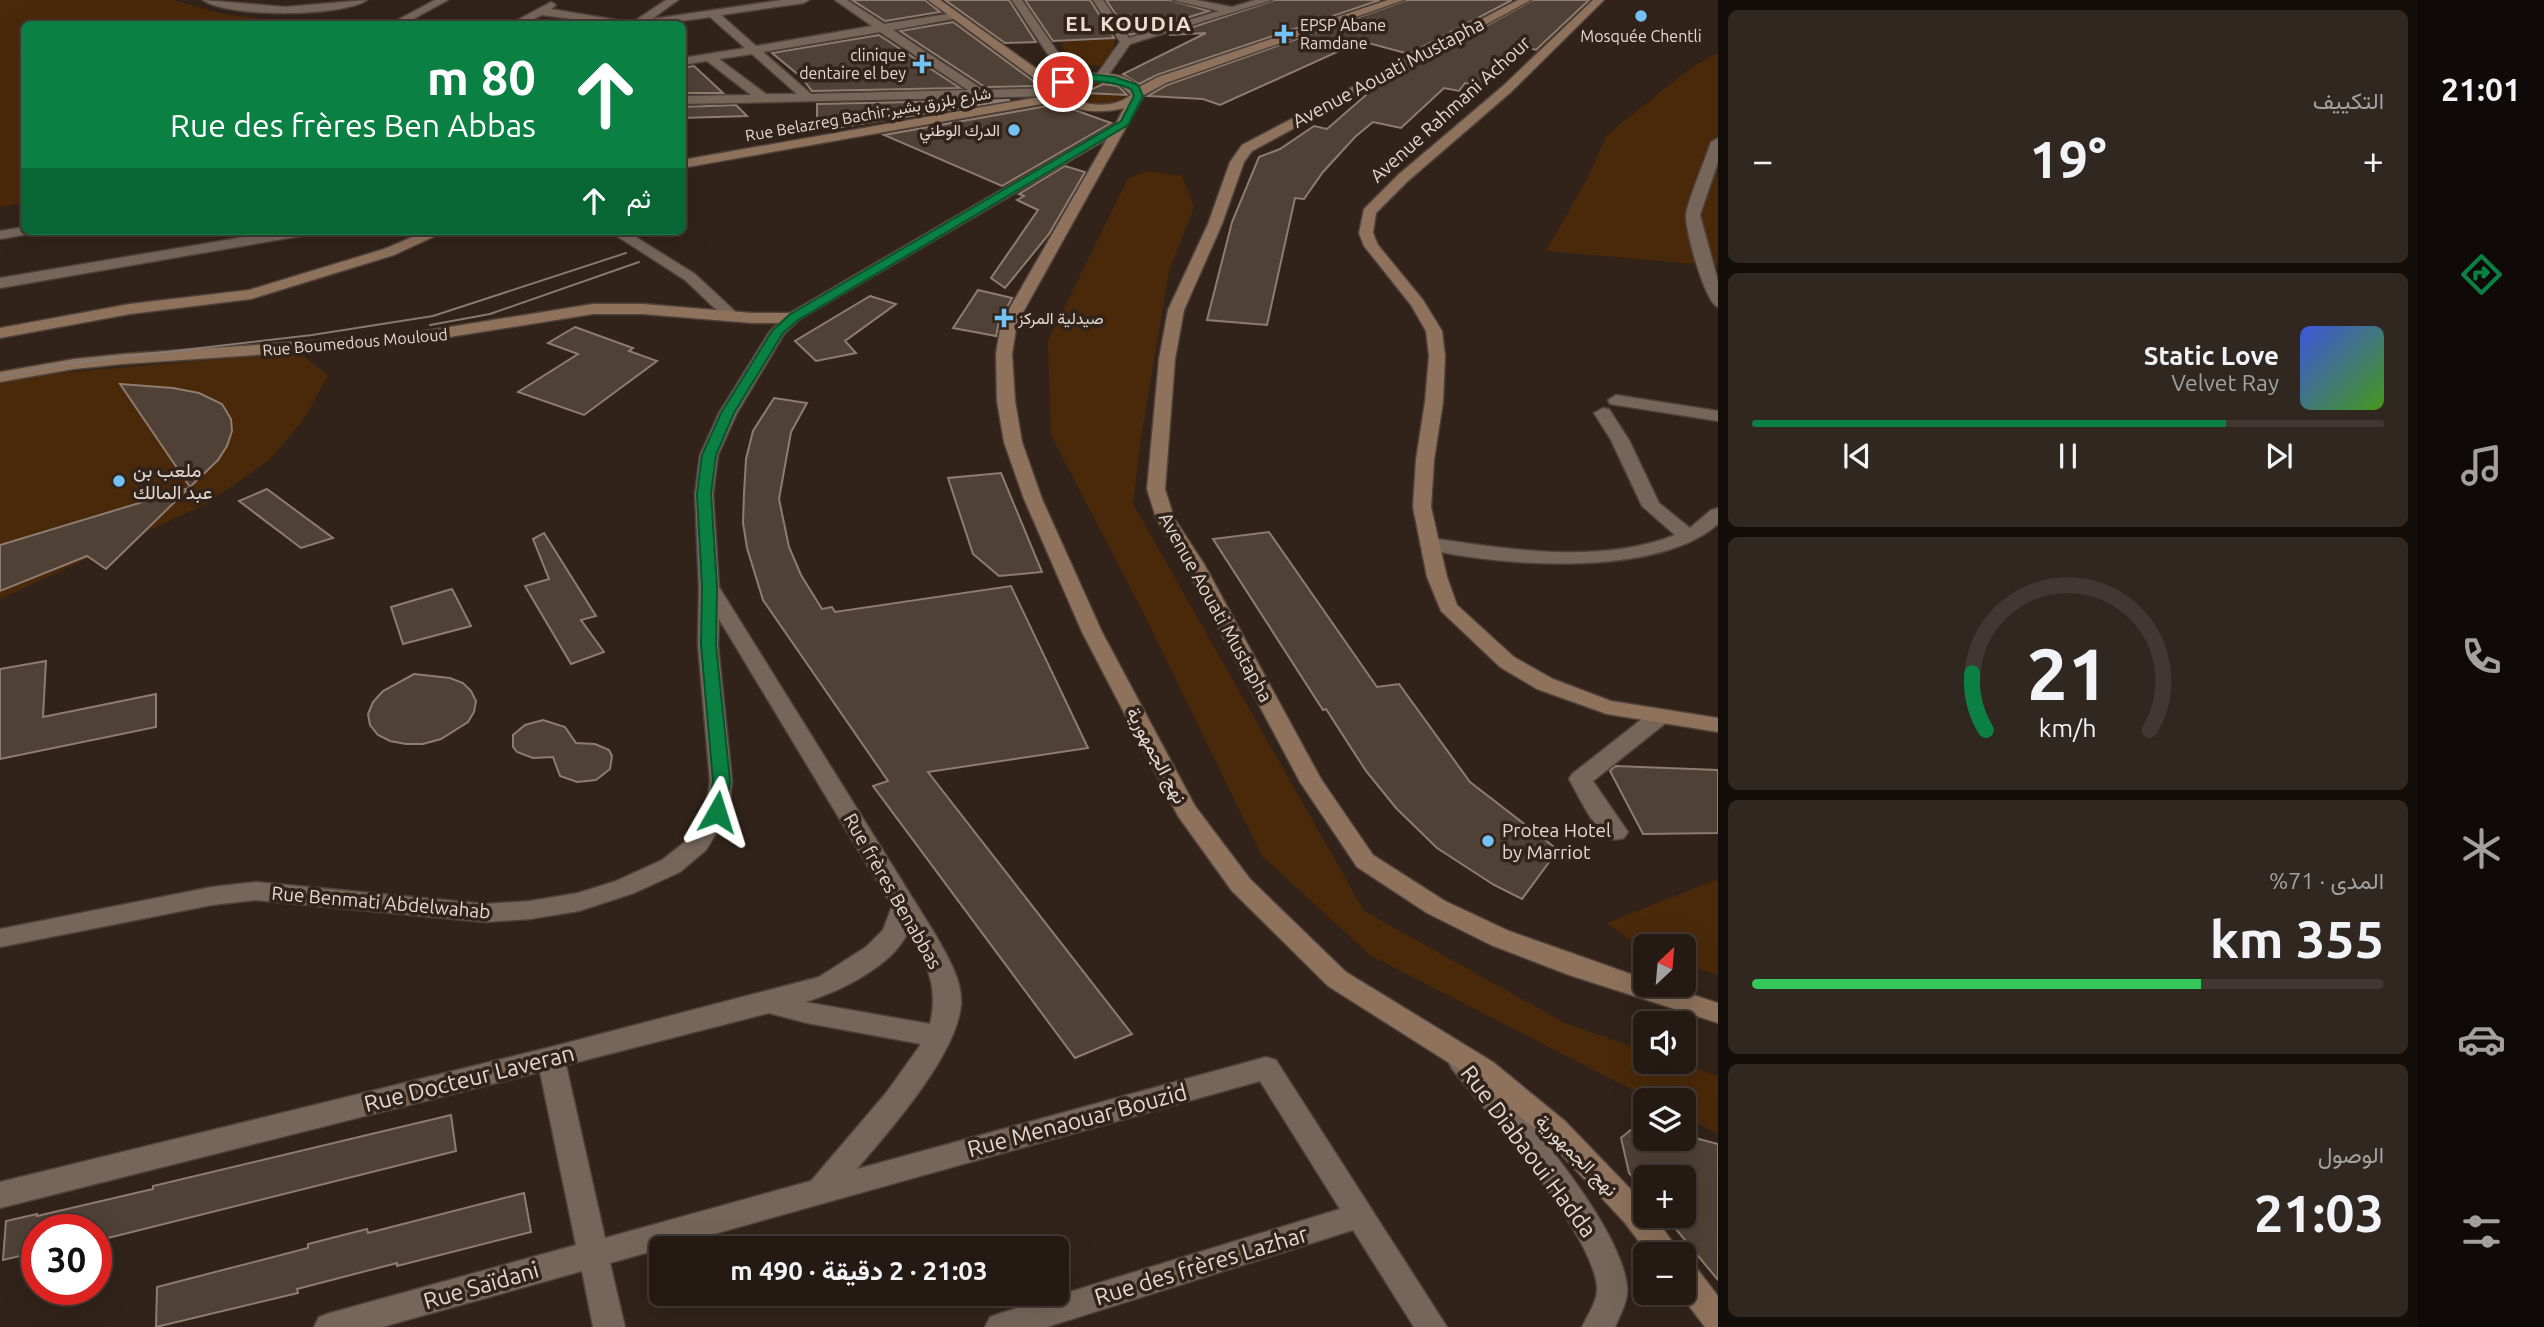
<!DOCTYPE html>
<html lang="ar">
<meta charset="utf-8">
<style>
body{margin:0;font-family:Ubuntu,Vazirmatn,sans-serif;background:#312721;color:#f1f3f6;direction:rtl;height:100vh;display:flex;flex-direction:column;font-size:26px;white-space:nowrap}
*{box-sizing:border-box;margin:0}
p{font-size:23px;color:#a3a1a0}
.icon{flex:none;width:38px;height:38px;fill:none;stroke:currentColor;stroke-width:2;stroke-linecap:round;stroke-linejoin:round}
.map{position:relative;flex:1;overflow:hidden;direction:ltr}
.side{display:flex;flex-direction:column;gap:10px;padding:10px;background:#140e0a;width:700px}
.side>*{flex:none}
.guide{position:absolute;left:21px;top:21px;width:665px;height:214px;border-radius:10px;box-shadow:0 7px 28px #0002,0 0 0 2px #423833;direction:rtl;background:#0b8043;color:#fff;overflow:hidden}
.needle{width:46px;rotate:26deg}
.buttons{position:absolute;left:1633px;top:934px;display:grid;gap:14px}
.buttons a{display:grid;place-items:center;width:63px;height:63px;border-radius:10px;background:#251a13;box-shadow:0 7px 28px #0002,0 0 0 2px #423833;font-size:35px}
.speed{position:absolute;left:21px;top:1214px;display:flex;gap:14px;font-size:35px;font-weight:700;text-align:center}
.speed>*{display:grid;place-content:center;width:91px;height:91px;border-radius:50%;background:#251a13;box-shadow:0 7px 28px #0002,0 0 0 2px #423833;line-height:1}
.speed .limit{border:10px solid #d22;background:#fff;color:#111}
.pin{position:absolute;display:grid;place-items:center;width:60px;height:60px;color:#fff;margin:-30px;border:4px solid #fff;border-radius:50%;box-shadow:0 2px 7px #0007}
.me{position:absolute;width:77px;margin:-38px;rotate:6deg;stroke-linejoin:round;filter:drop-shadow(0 0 5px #0008)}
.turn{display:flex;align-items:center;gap:24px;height:147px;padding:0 35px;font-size:32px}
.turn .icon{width:91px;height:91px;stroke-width:2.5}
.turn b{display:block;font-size:49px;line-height:60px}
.then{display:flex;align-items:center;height:66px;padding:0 35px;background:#0003;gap:14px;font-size:26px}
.big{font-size:52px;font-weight:700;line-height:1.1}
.side .card{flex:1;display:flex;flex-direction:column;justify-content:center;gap:10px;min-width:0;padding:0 24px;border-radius:10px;background:#312721}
.side .dial{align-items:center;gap:0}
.dial svg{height:182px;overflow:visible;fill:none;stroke:#423833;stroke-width:7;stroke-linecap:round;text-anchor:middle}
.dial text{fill:#f1f3f6;stroke:none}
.song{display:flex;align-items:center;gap:21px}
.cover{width:84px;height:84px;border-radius:10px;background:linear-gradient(135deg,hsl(230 70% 55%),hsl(100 70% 35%))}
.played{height:7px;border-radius:4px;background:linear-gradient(90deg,#0b8043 75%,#423833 75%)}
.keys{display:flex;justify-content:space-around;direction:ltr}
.heat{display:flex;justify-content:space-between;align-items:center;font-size:38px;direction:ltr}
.charge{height:10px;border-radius:5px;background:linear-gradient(90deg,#34c759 71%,#423833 0)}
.trip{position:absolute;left:649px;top:1236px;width:420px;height:70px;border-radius:10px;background:#251a13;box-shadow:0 7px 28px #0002,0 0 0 2px #423833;font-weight:700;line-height:70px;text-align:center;direction:rtl}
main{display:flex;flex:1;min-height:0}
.tab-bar{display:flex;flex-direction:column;width:126px;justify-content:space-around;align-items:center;background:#0f0a08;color:#a3a1a0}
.tab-bar .icon{width:49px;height:49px}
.tab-bar .selected{color:#0b8043}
.tab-bar b{font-size:32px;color:#f1f3f6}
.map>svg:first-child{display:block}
</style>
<main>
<nav class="tab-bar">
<b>21:01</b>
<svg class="icon selected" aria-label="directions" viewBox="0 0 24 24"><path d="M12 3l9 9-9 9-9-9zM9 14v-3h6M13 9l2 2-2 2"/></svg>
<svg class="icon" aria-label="music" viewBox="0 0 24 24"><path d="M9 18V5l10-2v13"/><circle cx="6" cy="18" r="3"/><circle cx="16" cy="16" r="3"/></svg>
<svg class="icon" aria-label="phone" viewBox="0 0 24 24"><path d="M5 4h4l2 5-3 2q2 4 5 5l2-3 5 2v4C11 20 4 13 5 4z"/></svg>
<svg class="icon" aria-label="climate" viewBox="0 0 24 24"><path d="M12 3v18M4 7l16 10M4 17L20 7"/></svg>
<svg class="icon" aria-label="car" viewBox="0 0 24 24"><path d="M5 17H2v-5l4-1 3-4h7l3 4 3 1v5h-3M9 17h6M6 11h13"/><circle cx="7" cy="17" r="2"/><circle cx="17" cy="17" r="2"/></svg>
<svg class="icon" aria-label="filters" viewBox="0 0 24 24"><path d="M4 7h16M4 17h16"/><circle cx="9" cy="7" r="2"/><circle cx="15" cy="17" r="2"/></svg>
</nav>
<section class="side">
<div class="card"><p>التكييف</p>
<div class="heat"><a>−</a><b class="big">19°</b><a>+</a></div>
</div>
<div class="card">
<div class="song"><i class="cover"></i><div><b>Static Love</b><p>Velvet Ray</p></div></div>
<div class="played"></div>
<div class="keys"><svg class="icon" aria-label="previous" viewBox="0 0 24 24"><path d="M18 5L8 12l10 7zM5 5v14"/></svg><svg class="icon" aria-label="pause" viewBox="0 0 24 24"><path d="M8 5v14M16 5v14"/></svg><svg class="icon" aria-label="next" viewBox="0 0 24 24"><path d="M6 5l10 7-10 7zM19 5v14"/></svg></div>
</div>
<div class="card dial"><svg viewBox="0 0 100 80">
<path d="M14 69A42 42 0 1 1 86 69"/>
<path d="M14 69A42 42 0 0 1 8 44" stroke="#0b8043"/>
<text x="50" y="56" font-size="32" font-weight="700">21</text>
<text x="50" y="72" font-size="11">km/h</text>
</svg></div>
<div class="card"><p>المدى · 71%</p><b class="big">355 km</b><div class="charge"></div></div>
<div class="card"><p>الوصول</p><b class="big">21:03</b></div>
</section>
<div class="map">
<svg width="1718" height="1327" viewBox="0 0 1718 1327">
<rect width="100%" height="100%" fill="#312319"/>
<g fill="#4a290a">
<path d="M0,0H173L219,13L295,24H24V203L0,207Z"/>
<path d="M1115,39L1113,53L1104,65C1085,67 1065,64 1062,42Z"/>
<path d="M1718,53V266L1546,251L1587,179L1607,135L1692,67Z"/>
<path d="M1084,81L1118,84L1127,94C1114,109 1077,106 1065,91L1070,85Z"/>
<path d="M1148,171L1182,176L1194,207L1169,271L1142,431L1133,504L1364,911L1565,1023L1645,1051V1062H1677L1718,1076V1134L1684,1116V1101H1654L1370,955L1262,856L1143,612L1051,435L1048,341L1128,178Z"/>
<path d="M299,352L328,376L303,420L271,459L206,504L0,599V382L27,376Z"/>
<path d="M1718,879V975L1684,964V947H1645V951L1607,923Z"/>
</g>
<g fill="#4f4135" stroke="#8d7c6f" stroke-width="2">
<path d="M852,0H925L940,12L885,21Z"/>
<path d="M945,0H1009L1036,42L1005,43Z"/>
<path d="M1025,0H1090L1114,38L1053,41Z"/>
<path d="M1106,0H1170L1209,11L1130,35Z"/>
<path d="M1275,0H1380L1157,75L1139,84L1123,74L1206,33L1169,35Z"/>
<path d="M1407,0H1512L1409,54L1361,41L1220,105L1203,99L1148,96L1167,85Z"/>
<path d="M1533,0H1589L1536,50L1522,46L1483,87L1465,83L1459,91L1444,88L1401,128L1373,122L1355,137L1323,172L1304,199L1295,198L1267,325L1207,320L1232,222L1259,157L1280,149L1314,126L1327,129L1374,88Z"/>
<path d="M953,22L1040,86L985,87L900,31Z"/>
<path d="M879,35L960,88L812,91L801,77L772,53Z"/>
<path d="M694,66L723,93H682V68Z"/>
<path d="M1103,84L1118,86L1127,95L1084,93Z"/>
<path d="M1010,100L830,129L817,120V104Z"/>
<path d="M1058,104L1111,123L1002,186L884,135Z"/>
<path d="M736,105L747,116L682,118V107Z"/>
<path d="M1065,166L1085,172L1049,234L1005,288L991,278L1038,210L1017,200L1024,196L1019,194Z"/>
<path d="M978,290L1012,298L999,322L996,336L953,328Z"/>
<path d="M870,296L896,304L845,341L856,353L816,361L795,341Z"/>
<path d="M575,327L633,348L629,351L657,361L584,415L518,392L578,354L548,343Z"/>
<path d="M120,384L173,388L199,393L222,404L231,419L232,431L227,446L218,460L190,487Z"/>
<path d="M774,398L807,403L791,432L779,499L789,547L801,575L822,609L832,607L835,612L1011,586L1088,748L928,772L1132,1034L1075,1058L873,786L888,781L763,600L747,548L743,523L744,493L746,459L753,431Z"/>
<path d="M1001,473L1042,572L999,576L973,554L948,478Z"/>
<path d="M189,488L106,569L87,556L0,591V545Z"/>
<path d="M267,489L333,538L301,548L239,501Z"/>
<path d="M1269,532L1377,687L1399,684L1470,782L1558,850L1522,899L1494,885L1437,848L1396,808L1366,771L1326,709L1323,710L1213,539Z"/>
<path d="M544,533L596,616L581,620L604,652L571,664L525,586L549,579L533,539Z"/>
<path d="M452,589L471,626L403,644L391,607Z"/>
<path d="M46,661L43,717L156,694V727L0,759V669Z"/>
<path d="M414,674L450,678L463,683L471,691L476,701L474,712L468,722L441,739L423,744H406L390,741L378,735L370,725L368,714L373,702L383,691Z"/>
<path d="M543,720L565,727L576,743L595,744L609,750L612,756L610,769L596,780L577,782L560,776L553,757L533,758L517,752L513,747V735L525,725Z"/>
<path d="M1615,766L1718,770V833L1643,834L1610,771Z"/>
<path d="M451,1115L456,1151L96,1241V1230H37V1252L3,1260L6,1221L37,1214V1216L153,1189V1186Z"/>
<path d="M1638,1124L1645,1126V1139H1684V1135L1718,1144V1280L1665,1216H1684V1178H1645V1192L1629,1173L1621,1138Z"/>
<path d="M524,1193L531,1232L397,1266V1263L297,1289L298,1293L156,1327L157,1287L308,1248V1244L367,1229L368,1233Z"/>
</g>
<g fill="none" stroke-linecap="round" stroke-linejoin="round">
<g stroke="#4d413a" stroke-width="3">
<g id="street">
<path d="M203,0L285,7L367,0C343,17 227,18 203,0Z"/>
<path d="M435,0H448L404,24H390Z"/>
<path d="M666,0H678L652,19L782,0H809L804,3L721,15L756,46L872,26L835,0H847L884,24L954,13L960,16L958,18L893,30L984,90L1055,88L1061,92L1055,96L682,104V96L751,95L707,61L682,65V58L745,48L710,17L660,24H610L542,15L523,24H510L551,2L556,5L551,9L635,23L636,20ZM880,32L968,90L811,94L763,52ZM752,54L797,94H766L719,59Z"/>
<path d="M1012,0H1022L1076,79L1074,82H1066Z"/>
<path d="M1093,0H1103L1129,38L1219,11L1173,0H1196L1232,7L1255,0H1272L1130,44L1105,80L1101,81L1095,77L1120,42Z"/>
<path d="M1718,138V162L1700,215L1718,281V307C1705,303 1685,230 1686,215C1687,202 1706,158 1711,142Z"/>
<path d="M24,227V231H31L29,234L0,239V231Z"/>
<path d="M280,231H313L306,235L0,288V278Z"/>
<path d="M609,231H626L695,274L739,315L737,318H725L685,280Z"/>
<path d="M793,313L801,318L784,334L737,413L718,455L713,494L719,587L935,934C946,954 963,980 961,1005C956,1056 890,1130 857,1169L1266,1057L1276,1060L1447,1327H1414L1353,1230L1047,1327H985L990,1317L1001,1313L1340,1209L1260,1081L610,1263L625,1327H593L582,1271L382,1327H314L319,1317L330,1313L576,1245L540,1072L0,1208V1182L551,1047L819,977L866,947L883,930L892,906L719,619L718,645L732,781L729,812L706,850L680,872L634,893L579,911L530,919L486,922L256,900L212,905L0,947V929L212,887L256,882L486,904L530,901L578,893L616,881L662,860L690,838L705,812L710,781L698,645L699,587L695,494L700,455L719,413L770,331L787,315ZM908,932C927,964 939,986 930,1024L805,1002C839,992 893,966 908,932ZM769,1013L807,1023L921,1044L886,1093L811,1181L605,1238L566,1065Z"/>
<path d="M1616,395L1718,411V421L1610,404L1608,400Z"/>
<path d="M1603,408L1609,409L1629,440L1659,503L1690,528L1711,510L1718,508V524C1657,578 1499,567 1423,548L1420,544L1430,538C1509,549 1599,565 1675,535L1642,506L1611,440L1594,413Z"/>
<path d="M1659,710L1667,712L1670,717L1667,722L1593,781L1628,832L1624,838C1619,839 1613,841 1608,838C1593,827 1578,795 1569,779L1572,774L1651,712Z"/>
<path d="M1462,1050L1472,1053C1514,1105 1620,1221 1627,1286C1629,1300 1620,1315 1615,1327H1582C1588,1314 1598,1301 1597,1287C1593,1234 1488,1113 1452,1069L1448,1061L1452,1053Z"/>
</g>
</g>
<g stroke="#4d413a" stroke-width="3">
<g id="secondary">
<path d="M928,0H940L1055,82C1080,74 1118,65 1139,87L1158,77L1388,0H1404L1166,83L1144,95L1017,323L1012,354L1015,401L1022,442L1042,499L1102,632L1195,806L1250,879L1346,972L1493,1062L1565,1121L1645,1204V1216H1654L1682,1255H1649L1625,1223L1545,1137L1473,1078L1328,986L1232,891L1178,816L1082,632L1024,499L1004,442L997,401L996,354L1001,323L1107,139L793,323H752L643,314H593L400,345L123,364L74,369L0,382V372L74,359L123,354L400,335L593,304H643L752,313H790L1116,123L1124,108C1101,114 1079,112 1058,101L682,168V160L1051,95L1050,90ZM1101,81L1119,84L1131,95C1112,110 1080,107 1061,91L1063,87L1080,82Z"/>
<path d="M1518,0H1531L1252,151L1244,162L1222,224L1184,310L1175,359L1165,489L1174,518L1204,564L1321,779L1373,855L1445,901L1509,931L1645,979V985H1663L1718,1003V1023L1569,975L1491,945L1427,913L1357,867L1300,782L1184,564L1156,518L1147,489L1159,359L1168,310L1208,224L1230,162L1242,145Z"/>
<path d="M1593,0H1604L1511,92L1408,181L1376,213L1373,233L1378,245L1423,300L1442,331L1445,356L1443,402L1434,460L1431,507L1447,577L1457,605L1514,657L1553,679L1611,701L1718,718V732L1607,714L1537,689L1500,667L1441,611L1427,577L1413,507L1416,460L1425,402L1429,356L1426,331L1411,305L1364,246L1359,233L1364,209L1398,175L1503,86Z"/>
<path d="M427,231H446L394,255L251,299L130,314L0,338V328L130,304L249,290L384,249Z"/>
<path d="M1684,1262L1695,1266L1718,1296V1327H1705L1679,1293H1684Z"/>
</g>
</g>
<use href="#street" fill="#76665a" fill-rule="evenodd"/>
<use href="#secondary" fill="#8e725c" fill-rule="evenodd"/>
<g stroke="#867a72" stroke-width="2">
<path d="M430,325L490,314L639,262"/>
<path d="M0,376L64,364L312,335L433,316L626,253"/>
</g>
</g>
<path fill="#0b8043" stroke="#07532c" stroke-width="2" d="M1090,74L1115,77L1138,85L1143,96L1128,125L798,320L783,333L734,413L716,455L711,494L717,587L716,645L730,781L726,812L723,816H711L708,812L713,781L701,645L702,587L697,494L702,455L721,413L772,331L789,315L1121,121L1134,96L1131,89C1107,79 1088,80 1063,84L1058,82Z"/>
<g fill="#73c1f5" stroke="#312319" stroke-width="2.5">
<circle cx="1641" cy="16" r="7"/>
<path d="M1280.5 23.5h7v7h7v7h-7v7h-7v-7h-7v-7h7z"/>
<path d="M918.5 53.5h7v7h7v7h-7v7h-7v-7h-7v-7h7z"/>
<circle cx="1014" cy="130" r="7"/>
<path d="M1000.5 307.5h7v7h7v7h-7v7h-7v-7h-7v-7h7z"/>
<circle cx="119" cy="481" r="7"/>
<circle cx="1488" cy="841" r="7"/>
</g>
<g text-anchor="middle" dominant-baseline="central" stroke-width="7" stroke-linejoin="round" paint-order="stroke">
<g font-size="16" fill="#e2d8d2" stroke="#312319" text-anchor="start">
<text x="1300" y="25">EPSP Abane<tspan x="1300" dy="18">Ramdane</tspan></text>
<text x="1641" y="36" text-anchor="middle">Mosquée Chentli</text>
<text x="906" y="55" text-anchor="end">clinique<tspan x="906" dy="18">dentaire el bey</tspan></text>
<text x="1000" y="130" text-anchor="end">الدرك الوطني</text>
<text x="1018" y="318">صيدلية المركز</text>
</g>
<g font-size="16" fill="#e2d8d2" stroke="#312319">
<text transform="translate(868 114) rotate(-10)">Rue Belazreg Bachir;شارع بلزرق بشير</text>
<text transform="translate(355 342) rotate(-5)">Rue Boumedous Mouloud</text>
</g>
<g font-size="19" fill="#e2d8d2" stroke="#312319">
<text transform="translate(1388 72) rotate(-28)">Avenue Aouati Mustapha</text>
<text transform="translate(1450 109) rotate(-42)">Avenue Rahmani Achour</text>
<text transform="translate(1216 607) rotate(61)">Avenue Aouati Mustapha</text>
<text transform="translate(1157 755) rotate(62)">نهج الجمهورية</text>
<text transform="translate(893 891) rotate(60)">Rue frères Benabbas</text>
<text transform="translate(381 902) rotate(5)">Rue Benmati Abdelwahab</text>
<text transform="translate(1577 1155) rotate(45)">نهج الجمهورية</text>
</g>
<g font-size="19" fill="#e2d8d2" stroke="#312319" text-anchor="start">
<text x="133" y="470">ملعب بن<tspan x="133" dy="22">عبد المالك</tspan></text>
<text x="1502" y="830">Protea Hotel<tspan x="1502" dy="22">by Marriot</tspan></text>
</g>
<g font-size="21" font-weight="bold" letter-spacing="2" fill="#eddbcd" stroke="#312319">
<text x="1129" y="23">EL KOUDIA</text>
</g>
<g font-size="23" fill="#e2d8d2" stroke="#312319">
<text transform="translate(469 1078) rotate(-14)">Rue Docteur Laveran</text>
<text transform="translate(1077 1120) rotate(-15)">Rue Menaouar Bouzid</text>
<text transform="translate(1529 1151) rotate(53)">Rue Diabaoui Hadda</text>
<text transform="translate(1201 1265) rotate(-17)">Rue des frères Lazhar</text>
<text transform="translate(481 1285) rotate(-16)">Rue Saïdani</text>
</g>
</g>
</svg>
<div class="buttons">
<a><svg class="needle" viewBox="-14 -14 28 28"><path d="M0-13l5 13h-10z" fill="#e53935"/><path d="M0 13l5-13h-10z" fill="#a3a1a0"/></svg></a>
<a><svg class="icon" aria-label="sound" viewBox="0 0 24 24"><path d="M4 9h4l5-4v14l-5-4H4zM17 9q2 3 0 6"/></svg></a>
<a><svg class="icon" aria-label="layers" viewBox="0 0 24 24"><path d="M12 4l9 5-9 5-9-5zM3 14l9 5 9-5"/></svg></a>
<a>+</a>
<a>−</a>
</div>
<div class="speed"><div class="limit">30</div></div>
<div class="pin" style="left:1063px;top:82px;background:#d93025"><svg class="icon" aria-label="arrive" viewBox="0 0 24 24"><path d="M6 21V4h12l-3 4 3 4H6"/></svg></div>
<svg class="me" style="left:717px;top:812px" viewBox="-20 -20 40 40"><path d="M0-17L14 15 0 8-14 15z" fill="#0b8043" stroke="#fff" stroke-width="4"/></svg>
<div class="trip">21:03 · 2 دقيقة · 490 m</div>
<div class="guide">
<div class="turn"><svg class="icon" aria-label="ahead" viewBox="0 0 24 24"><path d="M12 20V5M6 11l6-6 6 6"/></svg><div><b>80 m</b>Rue des frères Ben Abbas</div></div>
<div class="then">ثم<svg class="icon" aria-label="ahead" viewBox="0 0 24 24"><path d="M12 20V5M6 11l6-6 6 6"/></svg></div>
</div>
</div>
</main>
